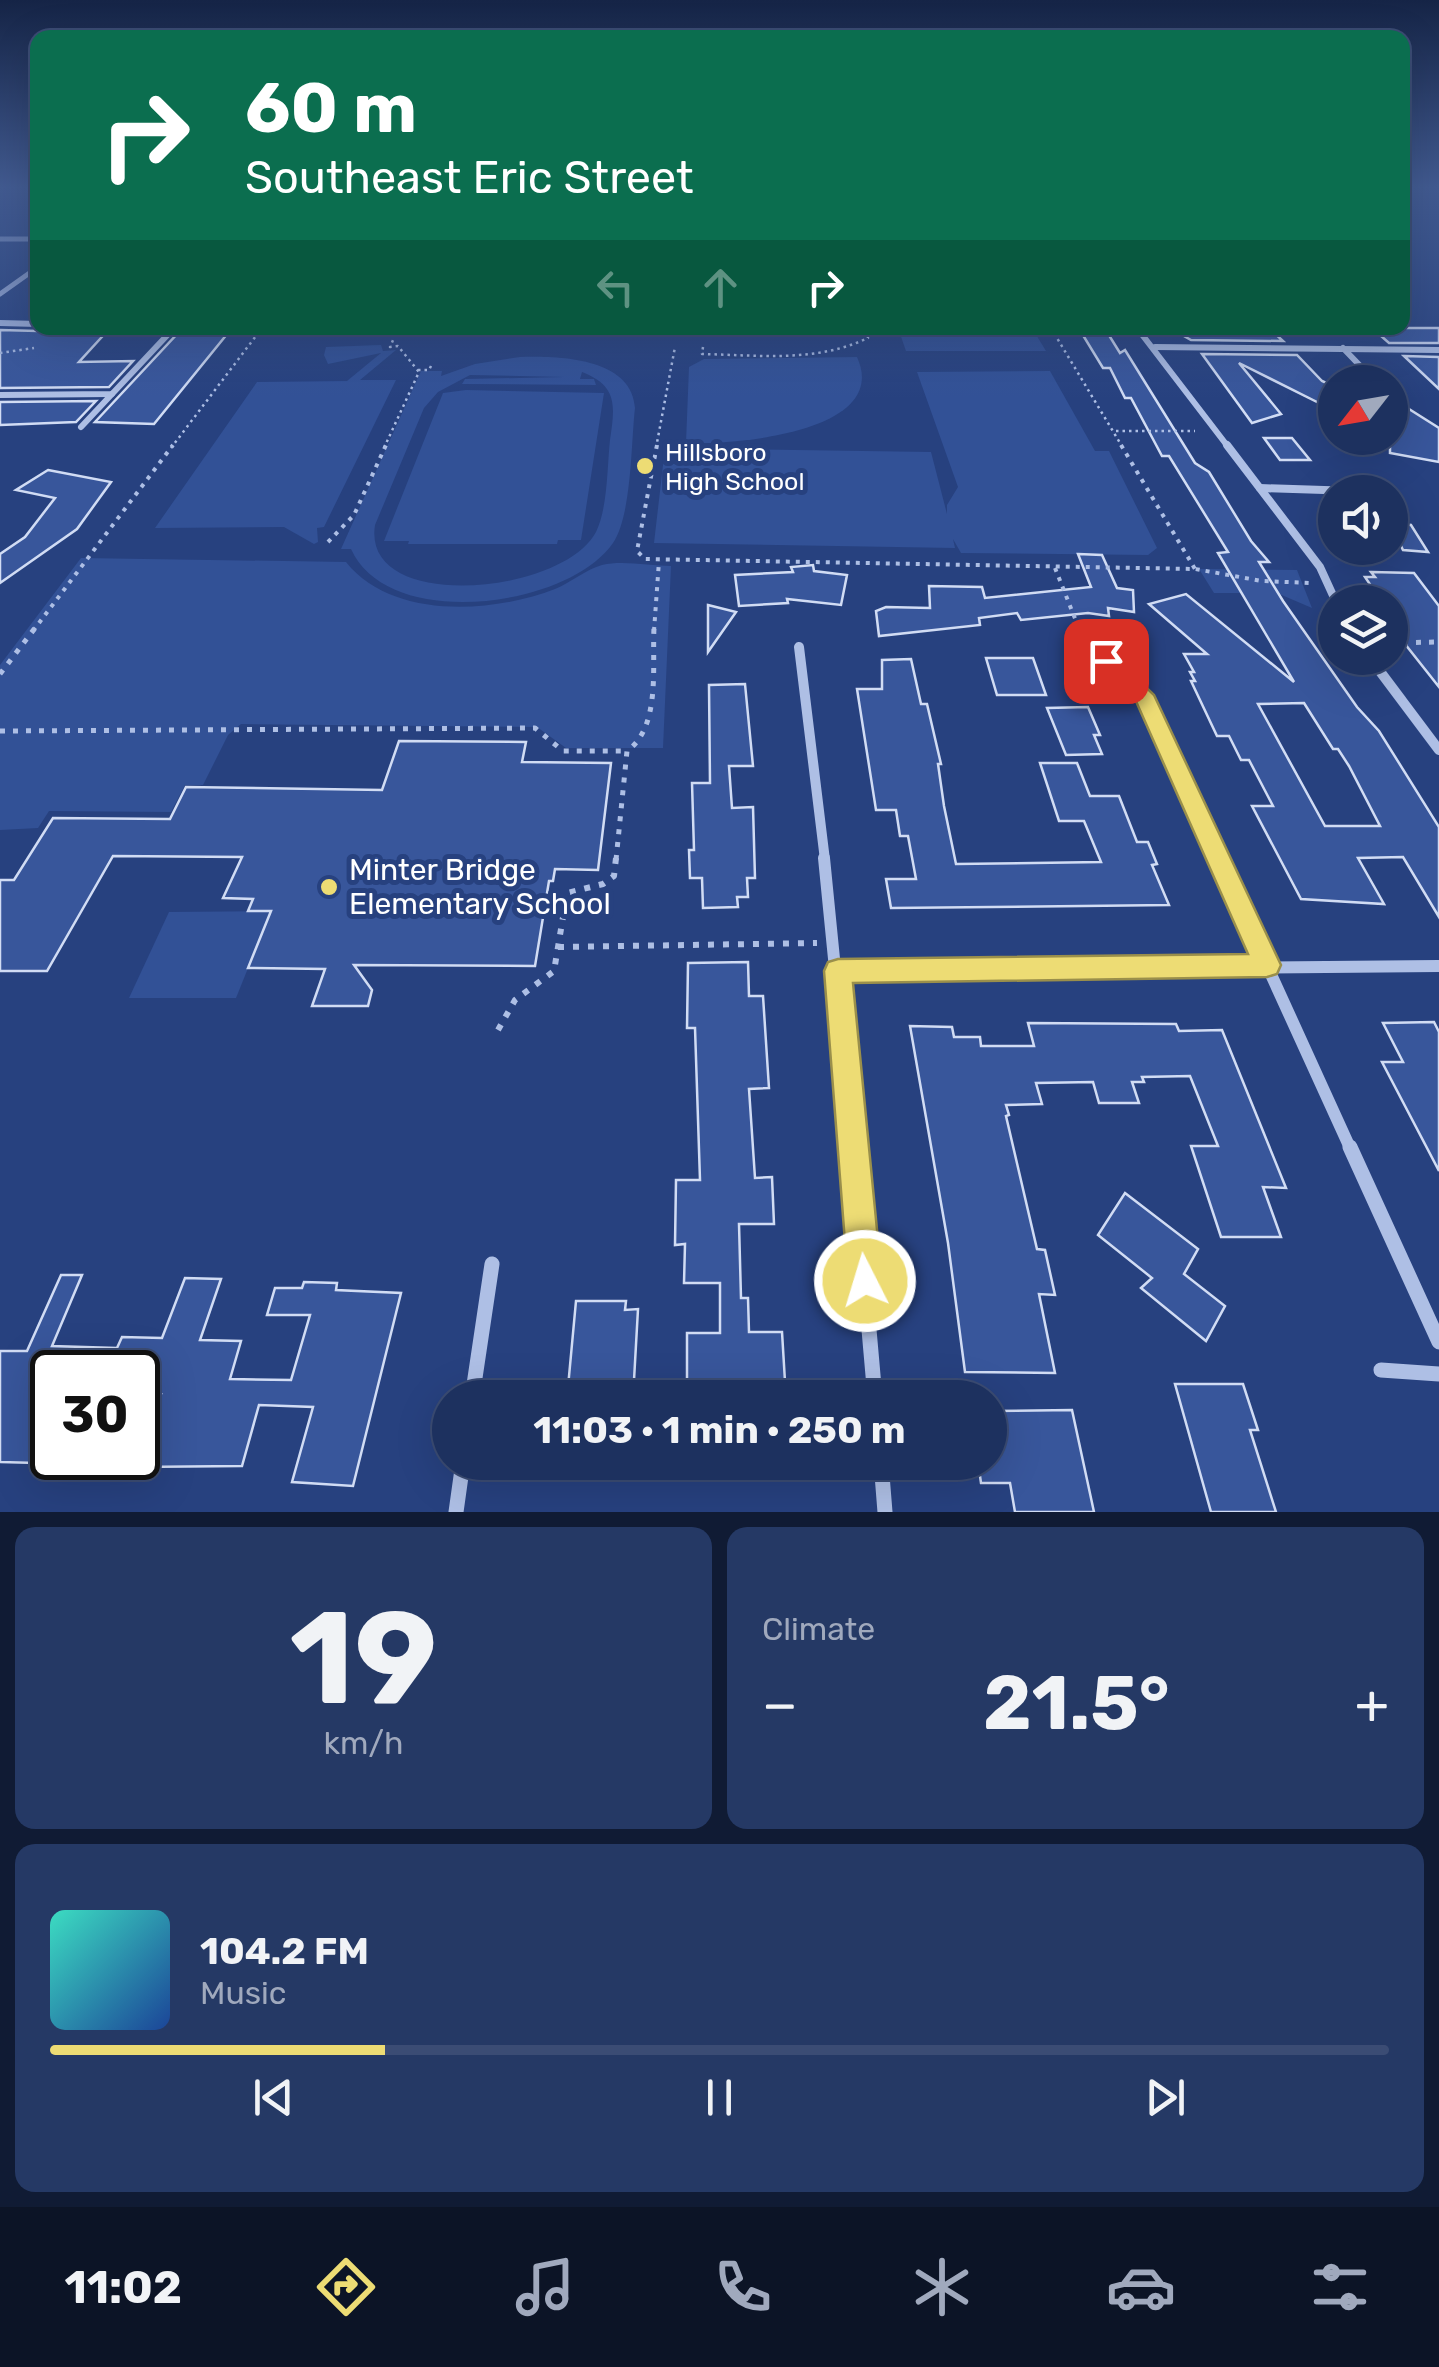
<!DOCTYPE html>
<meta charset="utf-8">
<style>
body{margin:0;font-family:Rubik,sans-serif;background:#253965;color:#f1f3f6;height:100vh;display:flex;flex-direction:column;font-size:38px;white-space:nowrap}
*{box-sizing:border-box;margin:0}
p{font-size:32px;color:#a0a9bd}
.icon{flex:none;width:55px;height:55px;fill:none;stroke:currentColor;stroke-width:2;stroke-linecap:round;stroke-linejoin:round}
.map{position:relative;height:1512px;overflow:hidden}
.drawer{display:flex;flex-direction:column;gap:15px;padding:15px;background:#101b34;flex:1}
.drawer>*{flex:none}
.banner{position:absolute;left:30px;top:30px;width:1380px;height:305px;border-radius:20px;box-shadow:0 10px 40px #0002,0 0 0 2px #3b4c74;background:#0b6e4f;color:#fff;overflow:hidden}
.needle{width:65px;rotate:239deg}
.tools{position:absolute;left:1318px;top:365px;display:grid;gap:20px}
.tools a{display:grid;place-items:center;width:90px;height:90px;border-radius:50%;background:#1d315f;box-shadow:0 10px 40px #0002,0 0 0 2px #3b4c74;font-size:50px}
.speed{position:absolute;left:30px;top:1350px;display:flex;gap:20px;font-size:50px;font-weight:700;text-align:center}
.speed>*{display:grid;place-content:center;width:130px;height:130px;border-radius:50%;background:#1d315f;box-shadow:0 10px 40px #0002,0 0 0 2px #3b4c74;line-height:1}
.speed .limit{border:5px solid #111;border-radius:15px;background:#fff;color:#111}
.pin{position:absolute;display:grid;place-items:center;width:85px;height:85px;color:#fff;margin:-42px;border-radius:20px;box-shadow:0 5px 15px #0006}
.me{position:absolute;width:110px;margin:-55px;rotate:355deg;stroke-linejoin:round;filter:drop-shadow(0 0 8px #0008)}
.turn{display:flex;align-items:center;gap:35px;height:210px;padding:0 50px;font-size:45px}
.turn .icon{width:130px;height:130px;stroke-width:2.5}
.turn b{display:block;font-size:70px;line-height:85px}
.lanes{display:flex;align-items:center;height:95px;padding:0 50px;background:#0003;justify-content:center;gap:50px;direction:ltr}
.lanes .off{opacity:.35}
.big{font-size:75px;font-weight:700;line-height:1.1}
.drawer .card{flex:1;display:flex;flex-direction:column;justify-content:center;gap:15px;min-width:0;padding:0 35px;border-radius:20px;background:#253965}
.drawer .dial{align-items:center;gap:0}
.dial b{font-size:130px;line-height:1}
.song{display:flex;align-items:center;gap:30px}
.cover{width:120px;height:120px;border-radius:15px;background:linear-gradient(135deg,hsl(170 70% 55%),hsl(220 70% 35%))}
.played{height:10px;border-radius:5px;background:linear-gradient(90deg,#eddc74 25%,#3b4c74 25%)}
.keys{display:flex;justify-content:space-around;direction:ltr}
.heat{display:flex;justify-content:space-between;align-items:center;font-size:55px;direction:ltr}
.drawer .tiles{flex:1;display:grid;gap:15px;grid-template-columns:1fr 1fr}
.card:last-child{grid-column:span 2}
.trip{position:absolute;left:432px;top:1380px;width:575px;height:100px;border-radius:50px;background:#1d315f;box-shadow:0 10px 40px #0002,0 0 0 2px #3b4c74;font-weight:700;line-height:100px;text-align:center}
.menu{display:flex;height:160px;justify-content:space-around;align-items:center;background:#0c1426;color:#a0a9bd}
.menu .icon{width:70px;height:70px}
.menu .on{color:#eddc74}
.menu b{font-size:45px;color:#f1f3f6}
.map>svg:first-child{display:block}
</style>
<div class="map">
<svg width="1439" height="1512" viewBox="0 0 1439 1512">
<rect width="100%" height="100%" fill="#27417f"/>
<g fill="#325196" fill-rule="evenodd">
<path d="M898,328H1032L1046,351H906Z"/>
<path d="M381,345L383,351L396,350L360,380H396L324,527L317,528L318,542L314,544L284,527L155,528L257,382L347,381L381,353L328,364L324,355L326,347Z"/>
<path d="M520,357C557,356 632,357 635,408C631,442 632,515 613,543C568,608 388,632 351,549H341L421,371H442L441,376L475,364ZM582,372C618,386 615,406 610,440C607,467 608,507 596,532C563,595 361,614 375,525L424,408L438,392L470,375L564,377L465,379L462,384L596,385L594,379H580Z"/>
<path d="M857,357C892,434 729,445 686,443L689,367L704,359Z"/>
<path d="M1050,371L1095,451H1109L1157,548L1148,555L961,553L953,539L955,548L654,543L665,448L931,452L947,514V505L958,487L917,372Z"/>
<path d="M466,390L604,393L581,540H558L557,544H408L409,541H384L443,393Z"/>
<path d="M81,558L346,562C392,620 493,613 555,589C570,583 587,569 602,565C623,560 650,566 671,566L663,748H566L537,727L241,724L228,735L203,785H185L171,812L49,811L38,828L0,830V665Z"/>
<path d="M1199,569L1297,570L1312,608L1277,593H1214Z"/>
<path d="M271,911L236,998H129L169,912Z"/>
</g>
<g fill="#38569b" stroke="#d1dcf4" stroke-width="2.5" fill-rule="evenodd">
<path d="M44,328H110L79,362L133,361L109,387L0,388V330L38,331Z"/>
<path d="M206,328H232L154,424L95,422L180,331Z"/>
<path d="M1170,328H1269L1283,341L1191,340Z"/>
<path d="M1372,328H1439V343H1389Z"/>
<path d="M1081,332H1107L1120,353L1125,350L1195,463L1209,472L1251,541L1269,562H1259L1283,601L1357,707L1379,731L1439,827V917L1403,857L1358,858L1384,904L1301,899L1252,806H1273L1249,760H1241L1229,736H1217L1191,681H1195L1190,672H1194L1184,654H1207L1149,604L1186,594L1294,682L1218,553L1228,552L1169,456H1162L1131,398H1125L1110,368H1103ZM1304,703L1333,749H1338L1349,766L1380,826H1325L1258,704Z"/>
<path d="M1202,354L1297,355L1322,381L1335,387V398L1319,403L1239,363L1281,414L1252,423Z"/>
<path d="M1404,356L1439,357V389Z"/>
<path d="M1390,397L1439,428V462L1390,453Z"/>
<path d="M96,401L76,422L0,425V402Z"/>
<path d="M1264,438H1292L1310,460H1280Z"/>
<path d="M48,470L111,482L77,529L0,583V554L25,537L55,498L16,490Z"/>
<path d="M1390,523L1411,525L1428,552L1403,550Z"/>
<path d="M1078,554L1102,555L1117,588L1133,590L1134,612L1108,608L1109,616L1088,613L1021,620L1017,613L979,618L980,625L879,636L876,611L886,607L930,608L929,586L982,587L985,598L1091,587Z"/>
<path d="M813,565L814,571L847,575L841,605L787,599L788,603L739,606L735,575L793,572L791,567Z"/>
<path d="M1371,572L1414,573L1439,606V687L1390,625V602H1382L1365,577H1375Z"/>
<path d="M708,605L736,612L708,652Z"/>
<path d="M986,658H1033L1046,695H997Z"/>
<path d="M911,659L921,704H927L941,764H938L944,806L956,864L1101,862L1084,821H1059L1040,763H1077L1090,796H1119L1137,842H1148L1157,864L1152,865L1169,905L891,908L886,879H916L908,836H900L896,810H876L857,689H882V660Z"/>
<path d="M745,684L753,766H729L732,808L753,807L755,878H747L748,897H737L738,907L703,908L702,878H690L689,850H694L692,783H710L709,685Z"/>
<path d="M1088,707L1100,735H1094L1102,754L1066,755L1047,708Z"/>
<path d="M399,741L526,742L522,762L611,763L598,870L555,869L553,881H549L535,966L354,965L372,990L368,1006H312L325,969L248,968L271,911H248L253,899L223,898L242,857L113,856L47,971H0V880H14L53,818L170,819L186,787L382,790Z"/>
<path d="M748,962L749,996H763L769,1088L749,1089L755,1178L772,1177L774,1224H739L741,1298H748L749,1332H782L786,1398H712V1384H687V1333H720V1283H684L685,1244L675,1245L676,1180H700L695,1028H687L688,963Z"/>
<path d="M1434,1022L1439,1032V1171L1382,1062H1403L1383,1023Z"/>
<path d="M1028,1023L1176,1024L1179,1031L1222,1030L1286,1188L1263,1187L1281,1237H1221L1191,1146H1218L1190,1076L1142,1077L1144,1082H1132L1139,1103H1099L1093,1082L1036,1083L1042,1104L1006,1105L1009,1115L1006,1116L1037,1249L1045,1250L1055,1295L1039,1294L1055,1373L965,1372L948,1243L910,1026L952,1027L954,1037H980L981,1046H1034Z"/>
<path d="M1125,1193L1198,1249L1184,1274L1225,1306L1206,1341L1141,1288L1152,1278L1098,1235Z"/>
<path d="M61,1275H82L52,1346L117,1348L122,1337L162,1338L185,1278L221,1279L200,1340L241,1341L230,1379L291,1380L310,1315H267L275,1288H302L304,1282L337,1283L336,1290L401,1293L353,1486L292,1482L313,1407L259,1405L242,1466L135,1467L161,1394L141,1392L149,1372H52V1425L37,1463L0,1462V1351H27Z"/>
<path d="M576,1301H626L625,1310L638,1309L633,1398H567Z"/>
<path d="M1175,1384H1243L1258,1430H1250L1276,1512H1211Z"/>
<path d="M1072,1410L1094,1512H1015L1010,1483H981L978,1462H990V1411Z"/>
</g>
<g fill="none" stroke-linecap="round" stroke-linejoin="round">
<g stroke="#aebfe5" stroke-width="2.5" stroke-dasharray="2.5 4" stroke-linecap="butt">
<path d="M1051,328L1123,448"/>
<path d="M703,347L702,354C759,355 815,363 868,338L867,328"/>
<path d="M0,353L34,348"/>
<path d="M418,370H429L432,364"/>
<path d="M1116,431H1195"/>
<path d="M171,448L262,328"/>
<path d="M384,448L419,372L398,346L390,347L394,338"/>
<path d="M656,448L675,347"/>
</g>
<g stroke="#aebfe5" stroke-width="4" stroke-dasharray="4 6" stroke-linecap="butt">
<path d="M657,445L637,551L645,559L1195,569L1262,581L1310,583"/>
<path d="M1121,445L1195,569"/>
<path d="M328,542L354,515L386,445"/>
<path d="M1055,568L1080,631"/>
<path d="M33,631L173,445"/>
<path d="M654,631L659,561"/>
</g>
<g stroke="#aebfe5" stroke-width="5" stroke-dasharray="5 8" stroke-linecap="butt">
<path d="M1079,628L1095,649"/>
<path d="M1390,643L1439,642"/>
<path d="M0,674L35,628"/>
<path d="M0,731L535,728L563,751H627"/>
<path d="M616,860L627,751C661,727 652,666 654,628"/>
</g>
<g stroke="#aebfe5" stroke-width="6" stroke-dasharray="6 9" stroke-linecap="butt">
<path d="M558,947L817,943"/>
<path d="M498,1030L515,1000L554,971L567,893L603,884L614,876L616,858"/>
</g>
<g stroke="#aebfe5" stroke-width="5">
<path d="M0,239H38"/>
<path d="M0,294L38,267"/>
</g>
<g stroke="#aebfe5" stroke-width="6">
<path d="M0,323L38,324"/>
<path d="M1137,328L1229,448"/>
<path d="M1155,347L1439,350"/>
<path d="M1343,348L1368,374"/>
<path d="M0,395L112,394L174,328"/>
<path d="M81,427L112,394"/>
</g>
<g stroke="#aebfe5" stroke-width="8">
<path d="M1227,445L1320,567L1336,602"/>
<path d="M1260,488L1386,492"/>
</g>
<g stroke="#aebfe5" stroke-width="10">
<path d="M799,647L825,860"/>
<path d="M1370,658L1439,750"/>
<path d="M1106,661L1143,695L1219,860"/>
</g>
<g stroke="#aebfe5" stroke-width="12">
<path d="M824,858L853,1150"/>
<path d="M1218,858L1351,1150"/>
<path d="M838,971L1439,966"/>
</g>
<g stroke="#aebfe5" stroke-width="15">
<path d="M853,1147L875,1398"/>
<path d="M1350,1147L1439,1342"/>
<path d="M1381,1370L1439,1374"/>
<path d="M472,1398L492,1264"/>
<path d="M881,1462L885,1512"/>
<path d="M456,1512L463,1462"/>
</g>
</g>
<linearGradient id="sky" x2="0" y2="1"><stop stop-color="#152446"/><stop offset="0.47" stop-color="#415a90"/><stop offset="1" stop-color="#415a90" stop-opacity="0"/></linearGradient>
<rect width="1439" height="398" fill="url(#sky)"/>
<path fill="#eddc74" stroke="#9a8f4b" stroke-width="2.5" d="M1106,655L1114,656L1154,695L1281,965L1277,974L1267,977L853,983L882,1281L877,1293L865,1298L853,1293L848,1281L824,971L828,962L838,959L1248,954L1135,699L1096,661Z"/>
<g fill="#eddc74" stroke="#27417f" stroke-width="4">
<circle cx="645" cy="466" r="10"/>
<circle cx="329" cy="887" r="10"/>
</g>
<g text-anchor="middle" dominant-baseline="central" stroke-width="10" stroke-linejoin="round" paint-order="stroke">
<g font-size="25" fill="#fff" stroke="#27417f" text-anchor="start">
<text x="665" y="452">Hillsboro<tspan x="665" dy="29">High School</tspan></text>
</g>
<g font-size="30" fill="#fff" stroke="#27417f" text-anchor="start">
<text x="349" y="870">Minter Bridge<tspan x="349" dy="34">Elementary School</tspan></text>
</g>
</g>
</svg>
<div class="tools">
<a><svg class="needle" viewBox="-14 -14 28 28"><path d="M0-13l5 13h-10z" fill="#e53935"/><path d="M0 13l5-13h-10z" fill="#a0a9bd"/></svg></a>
<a><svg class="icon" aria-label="sound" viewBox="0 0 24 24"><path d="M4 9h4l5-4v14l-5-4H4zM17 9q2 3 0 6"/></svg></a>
<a><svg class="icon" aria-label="layers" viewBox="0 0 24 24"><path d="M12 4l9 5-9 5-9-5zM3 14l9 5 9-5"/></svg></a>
</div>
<div class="speed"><div class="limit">30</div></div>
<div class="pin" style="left:1106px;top:661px;background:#d93025"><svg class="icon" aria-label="arrive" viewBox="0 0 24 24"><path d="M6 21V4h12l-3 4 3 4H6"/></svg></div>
<svg class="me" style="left:865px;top:1281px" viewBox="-20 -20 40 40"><circle r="17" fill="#eddc74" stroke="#fff" stroke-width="3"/><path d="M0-11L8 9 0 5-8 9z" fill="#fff"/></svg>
<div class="trip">11:03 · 1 min · 250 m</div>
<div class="banner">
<div class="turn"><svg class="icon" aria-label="right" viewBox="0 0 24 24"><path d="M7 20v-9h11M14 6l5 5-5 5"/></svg><div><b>60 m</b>Southeast Eric Street</div></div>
<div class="lanes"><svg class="icon off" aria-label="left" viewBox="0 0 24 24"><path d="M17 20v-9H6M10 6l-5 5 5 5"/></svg><svg class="icon off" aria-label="ahead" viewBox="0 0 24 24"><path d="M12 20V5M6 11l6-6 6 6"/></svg><svg class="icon" aria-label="right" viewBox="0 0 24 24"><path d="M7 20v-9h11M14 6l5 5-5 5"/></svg></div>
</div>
</div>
<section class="drawer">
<div class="tiles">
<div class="card dial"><b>19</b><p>km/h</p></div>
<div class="card"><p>Climate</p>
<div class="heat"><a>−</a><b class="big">21.5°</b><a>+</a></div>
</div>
<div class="card">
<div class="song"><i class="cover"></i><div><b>104.2 FM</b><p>Music</p></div></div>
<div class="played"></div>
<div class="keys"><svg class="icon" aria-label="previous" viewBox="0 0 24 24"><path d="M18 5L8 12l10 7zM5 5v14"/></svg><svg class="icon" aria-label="pause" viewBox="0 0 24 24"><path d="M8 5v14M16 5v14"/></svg><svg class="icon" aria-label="next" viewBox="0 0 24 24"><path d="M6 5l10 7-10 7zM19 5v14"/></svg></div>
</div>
</div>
</section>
<nav class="menu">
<b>11:02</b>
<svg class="icon on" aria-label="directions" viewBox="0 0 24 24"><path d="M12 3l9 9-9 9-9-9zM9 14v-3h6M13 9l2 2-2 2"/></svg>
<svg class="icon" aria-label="music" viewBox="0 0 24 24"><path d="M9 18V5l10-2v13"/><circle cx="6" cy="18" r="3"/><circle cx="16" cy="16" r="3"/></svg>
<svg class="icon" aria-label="phone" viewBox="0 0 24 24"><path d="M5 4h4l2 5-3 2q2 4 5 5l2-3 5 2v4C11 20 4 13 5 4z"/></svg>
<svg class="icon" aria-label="climate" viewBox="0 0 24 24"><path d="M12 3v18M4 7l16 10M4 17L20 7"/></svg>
<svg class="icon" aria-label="car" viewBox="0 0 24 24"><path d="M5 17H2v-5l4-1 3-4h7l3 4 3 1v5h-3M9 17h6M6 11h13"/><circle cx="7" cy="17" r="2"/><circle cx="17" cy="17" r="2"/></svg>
<svg class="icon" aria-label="filters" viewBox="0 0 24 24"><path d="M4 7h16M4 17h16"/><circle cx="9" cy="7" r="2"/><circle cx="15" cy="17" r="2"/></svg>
</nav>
